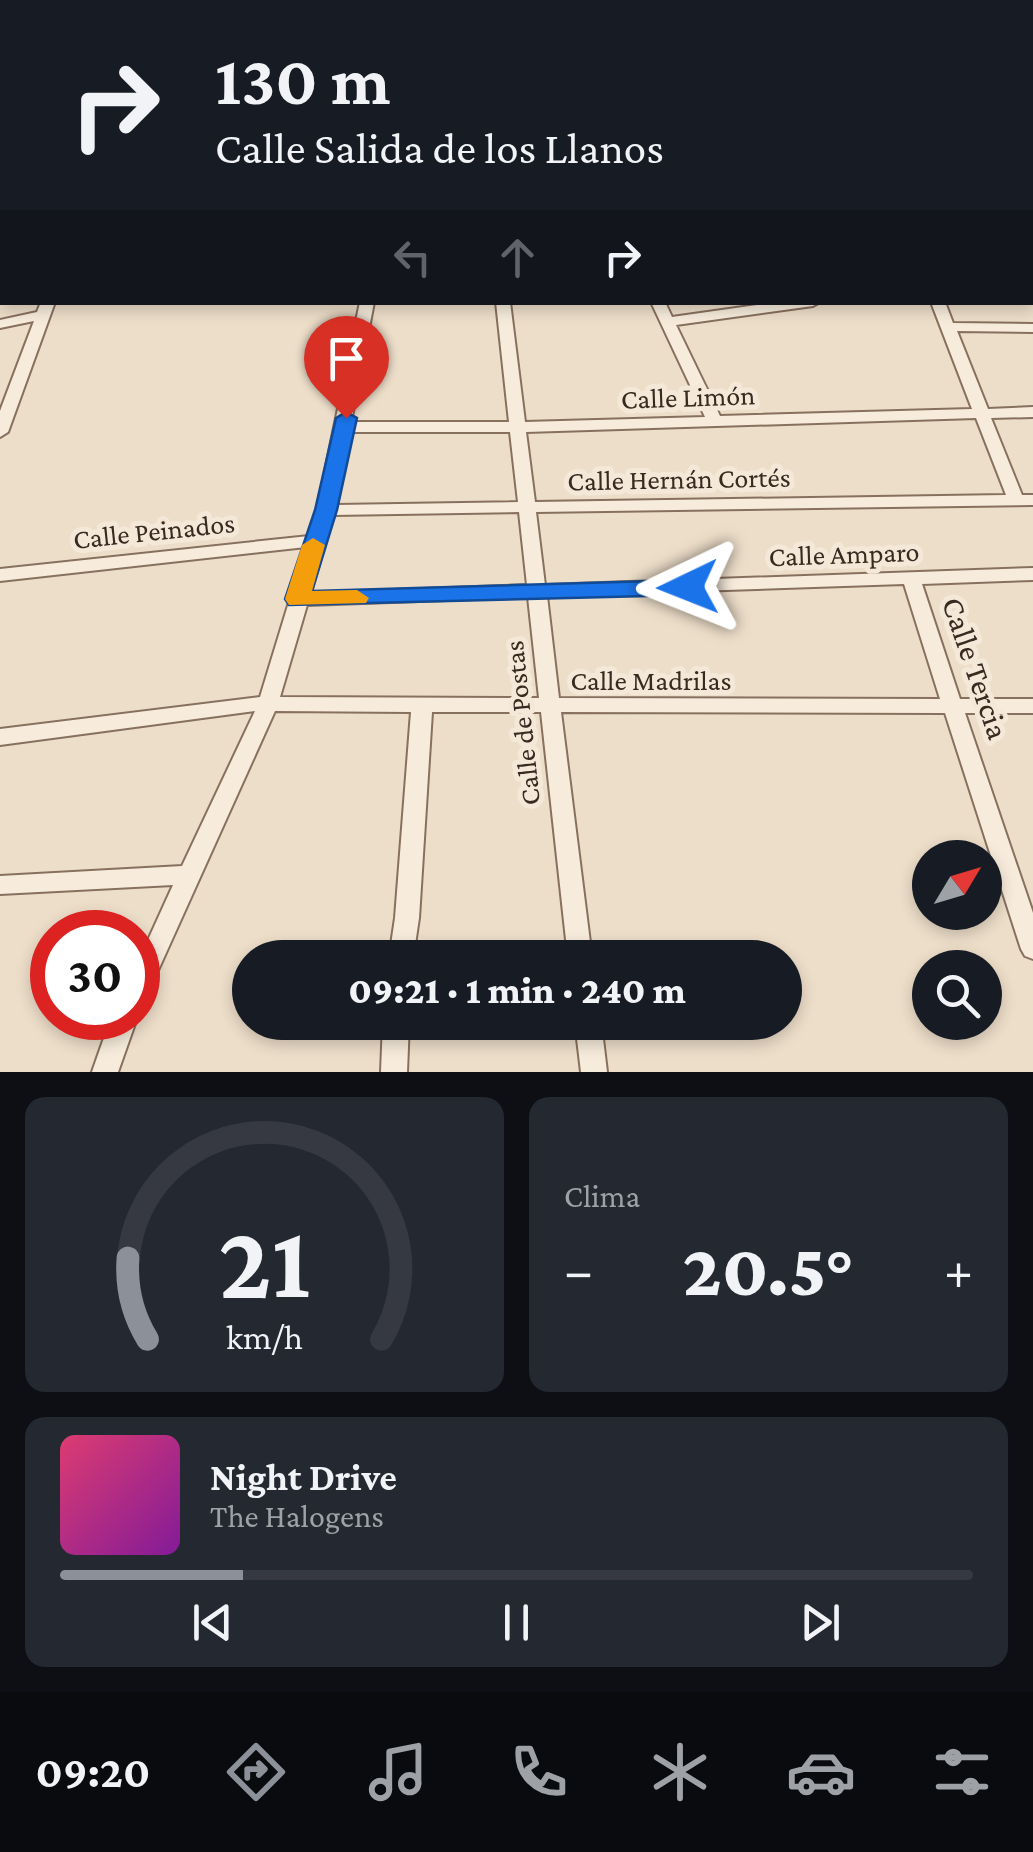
<!DOCTYPE html>
<html lang="es">
<meta charset="utf-8">
<style>
body{margin:0;font-family:"Crimson Pro",serif;background:#242831;color:#f1f3f6;height:100vh;display:flex;flex-direction:column;font-size:38px;white-space:nowrap}
*{box-sizing:border-box;margin:0}
p{font-size:32px;color:#9ea1a6}
.icon{flex:none;width:55px;height:55px;fill:none;stroke:currentColor;stroke-width:2;stroke-linecap:round;stroke-linejoin:round}
.map{position:relative;height:1072px;overflow:hidden}
.details{display:flex;flex-direction:column;gap:25px;padding:25px;background:#0d0f14;flex:1}
.details>*{flex:none}
.hud{position:absolute;left:0px;top:0px;width:1035px;height:305px;box-shadow:0 5px 15px #0003;background:#171b24;color:#f1f3f6;overflow:hidden}
.needle{width:65px;rotate:52deg}
.fabs{position:absolute;left:912px;top:840px;display:grid;gap:20px}
.fabs a{display:grid;place-items:center;width:90px;height:90px;border-radius:50%;background:#171b24;box-shadow:0 5px 15px #0003;font-size:50px}
.speed{position:absolute;left:30px;top:910px;display:flex;gap:20px;font-size:50px;font-weight:700;text-align:center}
.speed>*{display:grid;place-content:center;width:130px;height:130px;border-radius:50%;background:#171b24;box-shadow:0 5px 15px #0003;line-height:1}
.speed .limit{border:15px solid #d22;background:#fff;color:#111}
.pin{position:absolute;display:grid;place-items:center;width:85px;height:85px;color:#fff;margin:-102px -42px;border-radius:50% 50% 50% 0;rotate:-45deg;box-shadow:0 0 10px #0007}
.pin .icon{rotate:45deg}
.me{position:absolute;width:110px;margin:-55px;rotate:268deg;stroke-linejoin:round;filter:drop-shadow(0 0 8px #0008)}
.turn{display:flex;align-items:center;gap:35px;height:210px;padding:0 50px;font-size:45px}
.turn .icon{width:130px;height:130px;stroke-width:2.5}
.turn b{display:block;font-size:70px;line-height:85px}
.lanes{display:flex;align-items:center;height:95px;padding:0 50px;background:#0003;justify-content:center;gap:50px;direction:ltr}
.lanes .off{opacity:.35}
.big{font-size:75px;font-weight:800;line-height:1.1}
.details .widget{flex:1;display:flex;flex-direction:column;justify-content:center;gap:15px;min-width:0;padding:0 35px;border-radius:20px;background:#242831}
.details .dial{align-items:center;gap:0}
.dial svg{height:260px;overflow:visible;fill:none;stroke:#363941;stroke-width:7;stroke-linecap:round;text-anchor:middle}
.dial text{fill:#f1f3f6;stroke:none}
.song{display:flex;align-items:center;gap:30px}
.cover{width:120px;height:120px;border-radius:15px;background:linear-gradient(135deg,hsl(340 70% 55%),hsl(290 70% 35%))}
.played{height:10px;border-radius:5px;background:linear-gradient(90deg,#8c9099 20%,#363941 20%)}
.keys{display:flex;justify-content:space-around;direction:ltr}
.heat{display:flex;justify-content:space-between;align-items:center;font-size:55px;direction:ltr}
.details .tiles{flex:1;display:grid;gap:25px;grid-template-columns:1fr 1fr}
.widget:last-child{grid-column:span 2}
.trip{position:absolute;left:232px;top:940px;width:570px;height:100px;border-radius:50px;background:#171b24;box-shadow:0 5px 15px #0003;font-weight:800;line-height:100px;text-align:center}
.menu{display:flex;height:160px;justify-content:space-around;align-items:center;background:#090b0e;color:#9ea1a6}
.menu .icon{width:70px;height:70px}
.menu .selected{color:#8c9099}
.menu b{font-size:45px;color:#f1f3f6}
.map>svg:first-child{display:block}
</style>
<div class="map">
<svg width="1033" height="1072" viewBox="0 0 1033 1072">
<rect width="100%" height="100%" fill="#eddec9"/>
<g fill="none" stroke-linecap="round" stroke-linejoin="round">
<g stroke="#88705e" stroke-width="8">
<g id="service">
<path d="M976,0L1011,1"/>
<path d="M26,2L32,0"/>
</g>
</g>
<g stroke="#88705e" stroke-width="4">
<g id="minor">
<path d="M80,0H90L92,2H82Z"/>
<path d="M100,0H111L113,2H103Z"/>
<path d="M394,0H404V2H395Z"/>
<path d="M647,0H657L658,2H649Z"/>
<path d="M1005,0H1015L1016,2H1007Z"/>
<rect x="1032" y="8" width="1" height="6"/>
<rect x="1032" y="37" width="1" height="7"/>
<rect x="1032" y="52" width="1" height="6"/>
<rect x="1032" y="77" width="1" height="6"/>
<rect x="1032" y="127" width="1" height="6"/>
<rect x="1032" y="144" width="1" height="6"/>
<rect x="0" y="154" width="2" height="6"/>
<rect x="1032" y="173" width="1" height="8"/>
<rect x="1032" y="213" width="1" height="8"/>
<path d="M2,227V235L0,236V228Z"/>
<rect x="1032" y="258" width="1" height="8"/>
<path d="M41,302H55L8,432L0,437V411L34,321L0,328V320L37,312Z"/>
<path d="M360,302H374L351,422H509L496,302H510L525,422L705,417L651,302H665L672,317L779,302H820L813,306L676,325L720,416L972,409L931,302H945L953,323L1033,324V332L957,331L988,409L1033,407V417L991,418L1022,495H1033V505L536,512L545,585L1033,568V580L922,584L960,699H1033V713H965L1033,913V959L1025,956L1021,949L945,713L561,712L592,958H568L541,712H432L419,918L413,958H389L395,918L411,712L275,711L147,995L138,997V962L173,885L0,894V876L182,866L255,711L0,745V729L260,697L289,602L288,599L306,547L0,581V569L309,536L317,510ZM976,418L1006,495L535,502L526,432ZM349,432H510L518,502L336,505ZM519,512L527,585L311,593L333,515ZM904,584L940,699L559,698L547,596ZM528,597L539,698L280,697L307,605Z"/>
<path d="M111,1018H137L118,1072H92Z"/>
<path d="M383,1022H409L407,1072H381Z"/>
<path d="M575,1022H601L607,1072H581Z"/>
</g>
</g>
<use href="#service" stroke="#f7ecdc" stroke-width="5"/>
<use href="#minor" fill="#f7ecdc" fill-rule="evenodd"/>
<path stroke="#392a21" stroke-width="4" stroke-dasharray="10 10" stroke-linecap="butt" d="M272,2L279,0"/>
</g>
<rect fill="#ac826f" x="809" y="0" width="157" height="2"/>
<path fill="#c89781" stroke="#8c6a5a" stroke-width="2.5" d="M809,0H951L952,2H810Z"/>
<path fill="#1a73e8" stroke="#114b97" stroke-width="2.5" d="M346,412L357,418L337,510L312,591L688,580L699,587L688,595L289,605L285,599L315,510L336,418Z"/>
<path fill="#f59e0b" d="M313,538L325,545L312,591L357,590L369,598L366,603L289,605L285,599L302,545Z"/>
<g text-anchor="middle" dominant-baseline="central" stroke-width="10" stroke-linejoin="round" paint-order="stroke">
<g font-size="28" fill="#392a21" stroke="#f4e9d8">
<text transform="translate(688 397) rotate(-2)">Calle Limón</text>
<text transform="translate(679 479) rotate(-1)">Calle Hernán Cortés</text>
<text transform="translate(154 531) rotate(-6)">Calle Peinados</text>
<text transform="translate(844 554) rotate(-2)">Calle Amparo</text>
<text x="651" y="680">Calle Madrilas</text>
<text transform="translate(522 723) rotate(-96)">Calle de Postas</text>
</g>
<g font-size="32" fill="#392a21" stroke="#f4e9d8">
<text transform="translate(976 668) rotate(71)">Calle Tercia</text>
</g>
</g>
</svg>
<div class="fabs">
<a><svg class="needle" viewBox="-14 -14 28 28"><path d="M0-13l5 13h-10z" fill="#e53935"/><path d="M0 13l5-13h-10z" fill="#9ea1a6"/></svg></a>
<a><svg class="icon" aria-label="search" viewBox="0 0 24 24"><circle cx="10" cy="10" r="6"/><path d="M15 15l6 6"/></svg></a>
</div>
<div class="speed"><div class="limit">30</div></div>
<div class="pin" style="left:346px;top:418px;background:#d93025"><svg class="icon" aria-label="arrive" viewBox="0 0 24 24"><path d="M6 21V4h12l-3 4 3 4H6"/></svg></div>
<svg class="me" style="left:688px;top:587px" viewBox="-20 -20 40 40"><path d="M0-17L14 15 0 8-14 15z" fill="#1a73e8" stroke="#fff" stroke-width="4"/></svg>
<div class="trip">09:21 · 1 min · 240 m</div>
<div class="hud">
<div class="turn"><svg class="icon" aria-label="right" viewBox="0 0 24 24"><path d="M7 20v-9h11M14 6l5 5-5 5"/></svg><div><b>130 m</b>Calle Salida de los Llanos</div></div>
<div class="lanes"><svg class="icon off" aria-label="left" viewBox="0 0 24 24"><path d="M17 20v-9H6M10 6l-5 5 5 5"/></svg><svg class="icon off" aria-label="ahead" viewBox="0 0 24 24"><path d="M12 20V5M6 11l6-6 6 6"/></svg><svg class="icon" aria-label="right" viewBox="0 0 24 24"><path d="M7 20v-9h11M14 6l5 5-5 5"/></svg></div>
</div>
</div>
<section class="details">
<div class="tiles">
<div class="widget dial"><svg viewBox="0 0 100 80">
<path d="M14 69A42 42 0 1 1 86 69"/>
<path d="M14 69A42 42 0 0 1 8 44" stroke="#8c9099"/>
<text x="50" y="56" font-size="32" font-weight="700">21</text>
<text x="50" y="72" font-size="11">km/h</text>
</svg></div>
<div class="widget"><p>Clima</p>
<div class="heat"><a>−</a><b class="big">20.5°</b><a>+</a></div>
</div>
<div class="widget">
<div class="song"><i class="cover"></i><div><b>Night Drive</b><p>The Halogens</p></div></div>
<div class="played"></div>
<div class="keys"><svg class="icon" aria-label="previous" viewBox="0 0 24 24"><path d="M18 5L8 12l10 7zM5 5v14"/></svg><svg class="icon" aria-label="pause" viewBox="0 0 24 24"><path d="M8 5v14M16 5v14"/></svg><svg class="icon" aria-label="next" viewBox="0 0 24 24"><path d="M6 5l10 7-10 7zM19 5v14"/></svg></div>
</div>
</div>
</section>
<nav class="menu">
<b>09:20</b>
<svg class="icon selected" aria-label="directions" viewBox="0 0 24 24"><path d="M12 3l9 9-9 9-9-9zM9 14v-3h6M13 9l2 2-2 2"/></svg>
<svg class="icon" aria-label="music" viewBox="0 0 24 24"><path d="M9 18V5l10-2v13"/><circle cx="6" cy="18" r="3"/><circle cx="16" cy="16" r="3"/></svg>
<svg class="icon" aria-label="phone" viewBox="0 0 24 24"><path d="M5 4h4l2 5-3 2q2 4 5 5l2-3 5 2v4C11 20 4 13 5 4z"/></svg>
<svg class="icon" aria-label="climate" viewBox="0 0 24 24"><path d="M12 3v18M4 7l16 10M4 17L20 7"/></svg>
<svg class="icon" aria-label="car" viewBox="0 0 24 24"><path d="M5 17H2v-5l4-1 3-4h7l3 4 3 1v5h-3M9 17h6M6 11h13"/><circle cx="7" cy="17" r="2"/><circle cx="17" cy="17" r="2"/></svg>
<svg class="icon" aria-label="filters" viewBox="0 0 24 24"><path d="M4 7h16M4 17h16"/><circle cx="9" cy="7" r="2"/><circle cx="15" cy="17" r="2"/></svg>
</nav>
